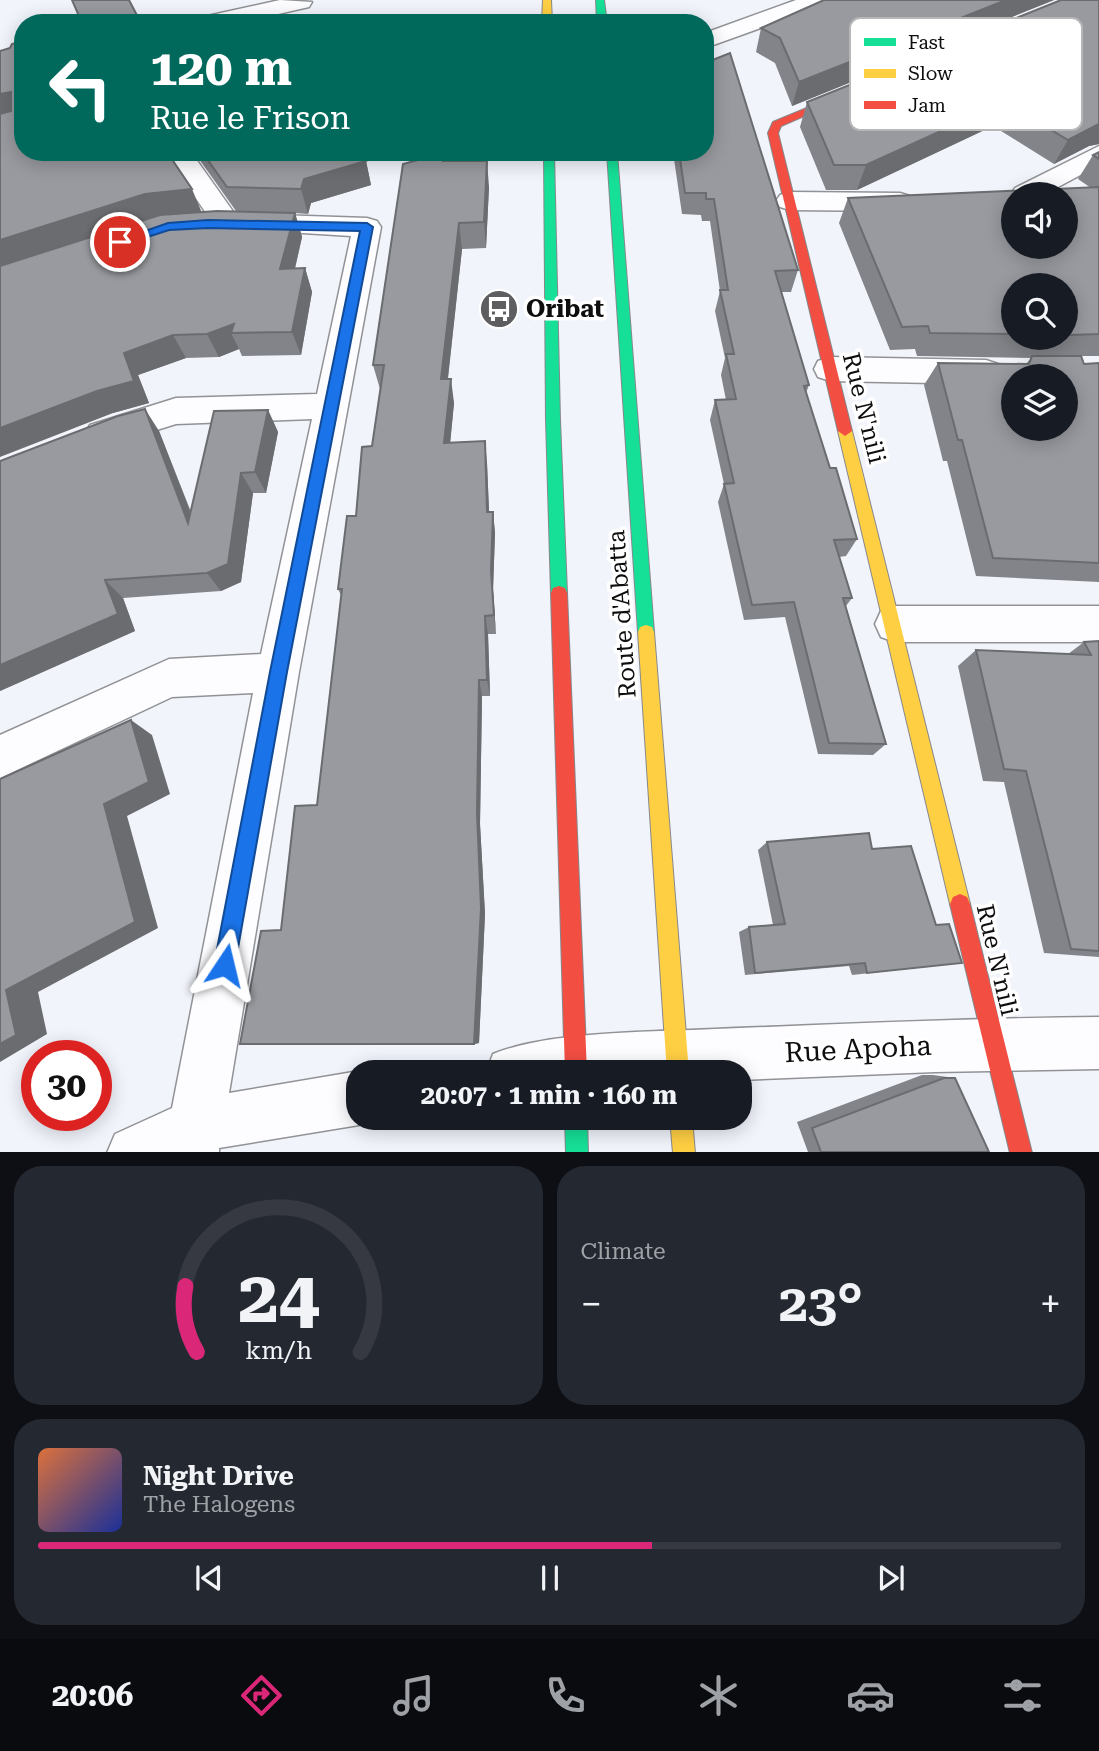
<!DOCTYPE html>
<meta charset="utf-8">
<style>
body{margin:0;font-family:"Roboto Serif",serif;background:#242831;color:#f1f3f6;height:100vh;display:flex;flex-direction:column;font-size:26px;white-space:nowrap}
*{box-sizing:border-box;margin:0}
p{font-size:23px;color:#9ea1a6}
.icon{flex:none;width:38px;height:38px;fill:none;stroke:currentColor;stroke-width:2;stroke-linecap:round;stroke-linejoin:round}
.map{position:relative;height:1152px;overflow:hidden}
.panel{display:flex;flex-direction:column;gap:14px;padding:14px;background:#0d0f14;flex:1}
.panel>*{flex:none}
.top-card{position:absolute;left:14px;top:14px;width:700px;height:147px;border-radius:28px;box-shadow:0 4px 18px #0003;background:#00695c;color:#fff;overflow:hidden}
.buttons{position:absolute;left:1001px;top:182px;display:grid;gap:14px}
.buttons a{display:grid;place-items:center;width:77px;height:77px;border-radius:50%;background:#171b24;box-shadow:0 4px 18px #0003;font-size:35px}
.speed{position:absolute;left:21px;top:1040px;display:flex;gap:14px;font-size:35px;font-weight:700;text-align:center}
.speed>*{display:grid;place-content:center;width:91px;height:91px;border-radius:50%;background:#171b24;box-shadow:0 4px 18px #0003;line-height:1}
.speed .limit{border:10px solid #d22;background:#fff;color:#111}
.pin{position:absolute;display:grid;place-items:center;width:60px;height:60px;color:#fff;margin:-30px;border:4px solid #fff;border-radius:50%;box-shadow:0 2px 7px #0007}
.me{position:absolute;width:77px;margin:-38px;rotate:10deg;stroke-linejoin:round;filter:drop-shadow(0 0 5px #0008)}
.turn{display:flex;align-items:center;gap:24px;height:147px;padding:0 21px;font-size:32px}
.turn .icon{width:91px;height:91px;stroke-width:2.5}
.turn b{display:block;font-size:49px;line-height:60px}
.big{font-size:52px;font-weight:700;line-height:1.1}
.panel .tile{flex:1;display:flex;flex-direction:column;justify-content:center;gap:10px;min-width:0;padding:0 24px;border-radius:28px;background:#242831}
.panel .dial{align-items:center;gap:0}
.dial svg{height:182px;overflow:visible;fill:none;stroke:#363941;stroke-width:7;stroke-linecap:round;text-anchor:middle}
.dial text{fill:#f1f3f6;stroke:none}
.song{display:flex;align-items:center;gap:21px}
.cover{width:84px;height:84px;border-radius:10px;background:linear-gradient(135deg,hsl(20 70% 55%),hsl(230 70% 35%))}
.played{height:7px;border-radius:4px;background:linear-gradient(90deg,#db2777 60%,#363941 60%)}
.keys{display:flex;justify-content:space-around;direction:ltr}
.heat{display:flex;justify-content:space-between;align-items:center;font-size:38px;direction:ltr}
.panel .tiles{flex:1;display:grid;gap:14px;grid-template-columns:1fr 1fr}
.tile:last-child{grid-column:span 2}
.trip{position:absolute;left:346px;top:1060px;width:406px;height:70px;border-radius:28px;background:#171b24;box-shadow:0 4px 18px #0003;font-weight:700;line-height:70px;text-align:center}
.tabs{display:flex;height:112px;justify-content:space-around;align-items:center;background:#090b0e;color:#9ea1a6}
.tabs .icon{width:49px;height:49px}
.tabs .active{color:#db2777}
.tabs b{font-size:32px;color:#f1f3f6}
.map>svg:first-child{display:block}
</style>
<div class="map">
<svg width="1099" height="1153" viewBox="0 0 1099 1153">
<rect width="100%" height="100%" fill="#f2f4fc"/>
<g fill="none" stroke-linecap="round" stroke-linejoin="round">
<g stroke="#919295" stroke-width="3">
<g id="street">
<path d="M280,0L312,2L309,7L238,23H195L198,18Z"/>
<path d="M796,0H828L825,5L705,48V33Z"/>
<path d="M1099,146V165L1045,194H1013V197L1011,194L1015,188Z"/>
<path d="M164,152H191L237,217L247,214L367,218L377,221L381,227L299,672L229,1093L359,1071L363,1073H359V1118H375L359,1125L219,1148V1153H107L115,1134L172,1108L253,693L172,697L0,778V735L169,659L261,654L312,419L176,424L102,447L90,443L85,434L90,425L176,398L317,394L351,236L237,229L227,232L217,229Z"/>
<path d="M790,192L900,193L910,196L914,202L910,208L900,211L790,210L780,207L776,201L780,195Z"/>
<path d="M830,357L986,360L998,364L1002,372L998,380L986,384L830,381L818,377L814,369L818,361Z"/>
<path d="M895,606H1099V642H895L881,637L875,624L881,611Z"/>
<path d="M1099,1017V1069L935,1072L740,1080V1073H486L493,1054C549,1031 653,1032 715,1029C843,1024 971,1018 1099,1017Z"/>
</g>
</g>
<g stroke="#87888c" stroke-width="2">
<g id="fast">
<path d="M596,0H604L607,23H597Z"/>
<path d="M544,152H554L560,420L567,593L565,598L559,600L553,598L551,593L546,420Z"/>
<path d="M607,152H617L654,632L652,637L646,639L640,637L638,632Z"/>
<path d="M565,1118H587L588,1153H566Z"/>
</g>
</g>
<g stroke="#87888c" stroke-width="2">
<g id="slow">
<path d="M543,0H551L552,23H542Z"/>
<path d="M845,426L852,431L970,904L967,911L960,914L953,911L950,904L838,431Z"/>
<path d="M646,625L652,627L654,632L689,1073H667L638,632L640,627Z"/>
<path d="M670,1118H692L695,1153H673Z"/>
</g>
</g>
<g stroke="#87888c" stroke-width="2">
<g id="jam">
<path d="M848,91L857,93L781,126L778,133L852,431L845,436L838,431L768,133L773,122Z"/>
<path d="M559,586L565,588L567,593L587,1073H565L551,593L553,588Z"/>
<path d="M960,894L967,897L970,904L1032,1153H1010L950,904L953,897Z"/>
</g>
</g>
<use href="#street" fill="#fdfdff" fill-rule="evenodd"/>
<use href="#fast" fill="#16e098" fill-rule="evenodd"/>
<use href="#slow" fill="#ffcf43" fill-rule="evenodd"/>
<use href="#jam" fill="#f24e42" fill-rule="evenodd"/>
</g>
<g fill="#838489" fill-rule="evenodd">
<path d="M824,0H1054L792,106L775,63L756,52L761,28Z"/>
<path d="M1099,0V144L1089,146L1054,164L993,126L857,190H826L800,127L807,102Z"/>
<path d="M194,152H360L366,161L371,185L311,203L308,214L295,213L302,237L295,269L305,268L312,292L301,355L242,356L239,349L219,357L186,358L138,375L149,403L113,413L202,212L236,211Z"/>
<path d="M673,152H705L798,270L791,292H781L809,385L806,393L830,468L857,539L846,556L839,557L852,598L846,606L886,744L873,755L818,754L785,617L744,620L718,502L724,484L710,420L715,400H726L721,375L725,358L715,311L720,291L710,221H702L701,215L682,214Z"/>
<path d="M1099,152V356H1082L1084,364L1099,363V582L976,576L947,461H943L924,385L938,363L1026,364L1031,358L917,356L915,349L890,350L839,223L848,198L1091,188L1078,179L1093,155ZM1013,285H1066V338H1013Z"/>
<path d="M444,153L445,161L489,187L486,248L462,249L448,379L454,403L450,442L487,463L489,512H493L495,533L493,590L496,634H488L490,696H482L480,824L485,914L479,1043L474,1044L281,930L317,805L341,595L338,589L356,516L372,446L380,389L373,365Z"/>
<path d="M268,410L278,432L266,493H253L241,582L221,591L123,598L135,631L0,691L159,431L191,512Z"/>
<path d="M1099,641V957L1044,953L1004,782L983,781L958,666L976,650L1068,654L1084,642Z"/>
<path d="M767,842L872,849L936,925L962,963L852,975L849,966L745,975L739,932L749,927L773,925L758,850Z"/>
<path d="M922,1075H933L955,1078L989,1152H808L797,1122Z"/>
</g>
<g fill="#6a6c6f">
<path d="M1006,0H1054L792,106L799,82Z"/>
<path d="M11,92L23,113L0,122V94Z"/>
<path d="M1005,102L993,126L857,190L866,165Z"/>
<path d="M1099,124V144L1089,146L1054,164L1068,140Z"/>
<path d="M366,161L371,185L311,203L308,214L301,189L304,179Z"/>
<path d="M487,161L489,187L486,248L484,222Z"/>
<path d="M192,189L202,213L0,269V240L145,194Z"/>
<path d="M295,213L302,237L289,293L280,269Z"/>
<path d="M459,223L462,249L445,403L441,379Z"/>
<path d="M305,268L312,292L301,355L292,332Z"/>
<path d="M234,324L231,333L239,349L219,357L207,334Z"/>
<path d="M173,335L186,358L138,375L149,403L113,413L0,457V428L124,353Z"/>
<path d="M451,379L454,403L448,466L444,443Z"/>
<path d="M145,409L159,431L202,542L188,523Z"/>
<path d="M268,410L278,432L266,493L255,472Z"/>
<path d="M485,441L487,463L490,533L487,512Z"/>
<path d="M241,473L253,493L241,582L221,591L207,573Z"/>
<path d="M493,512L495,533L493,590L496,634L494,615L491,571Z"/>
<path d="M105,580L123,598L135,631L0,691V665Z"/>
<path d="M485,616L488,634L490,696L487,680Z"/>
<path d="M479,680L482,696L480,824L485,914L479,1043L474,1044Z"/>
<path d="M131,720L152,735L170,794L127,816L158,928L38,992L47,1034L0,1062V1044L6,990L104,804Z"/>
</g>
<g fill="#989a9f" stroke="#6a6c6f" stroke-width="2" fill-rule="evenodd">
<path d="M72,0H129L141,23H82Z"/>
<path d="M824,0H1006L799,82L780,38L761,28Z"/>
<path d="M1061,0H1099V124L1068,140L1005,102L866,165H834L807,102Z"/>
<path d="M23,42V152H167L192,189L145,194L0,240V114L11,111V92L0,94V51L10,48L12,44Z"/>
<path d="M730,53L798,270L775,271L809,385L804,386L830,468H836L857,539L834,540L852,598H843L886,744L829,743L794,602L752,605L724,484L734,483L715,400L736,399L726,354H734L720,290H728L714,199H706V193H685L679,152H705V63Z"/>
<path d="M202,152H360L366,161L304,179L301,189L227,187Z"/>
<path d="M1099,152V159L1093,155Z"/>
<path d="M444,153L443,161H487L484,222L459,223L441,379H451L444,443L485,441L487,512H493L491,571L494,615L485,616L487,680H479L477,813L481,908L474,1044H240L261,931L281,930L295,806L317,805L342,589H338L347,516H356L362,447L372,446L384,365H373L403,164Z"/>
<path d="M1099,187V334L1070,335H1066V285H1013V334L930,333L928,326L902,327L848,198ZM1013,194H1066V247H1013Z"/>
<path d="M217,211L295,213L280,269L305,268L292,332L231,333L234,324L207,334L173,335L124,353L134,381L97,391L0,428V266L160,215Z"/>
<path d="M1032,356H1081L1084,364L1099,363V563L993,558L962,440H958L938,363L1029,364ZM1013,376H1066V429H1013Z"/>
<path d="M145,409L188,523L214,411L268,410L255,472L241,473L228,564L207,573L105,580L118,614L0,665V461L118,416Z"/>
<path d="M1099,641V951L1071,949L1026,771L1004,769L976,650L1091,655L1084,642Z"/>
<path d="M131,720L149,782L104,804L135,922L6,990L16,1035L0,1044V779Z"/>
<path d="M869,833L872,849L911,846L936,925L949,924L962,963L867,973L865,963L755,973L749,927L785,924L767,842Z"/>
<path d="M944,1078H955L989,1152H821L812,1128Z"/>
</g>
<path fill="#1a73e8" stroke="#114b97" stroke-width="2" d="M208,220L367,223L373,227L287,672L235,965L232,973L225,976L217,973L214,965L270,672L360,231L208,228L169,230L120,246L114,242L168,223Z"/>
<defs>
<g id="bus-disc" transform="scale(2.0125)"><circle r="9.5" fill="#5e5e61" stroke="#fff"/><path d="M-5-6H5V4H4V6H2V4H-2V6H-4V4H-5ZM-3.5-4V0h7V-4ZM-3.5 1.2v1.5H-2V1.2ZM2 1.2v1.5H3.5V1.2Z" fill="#fff"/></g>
</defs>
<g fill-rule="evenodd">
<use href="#bus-disc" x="499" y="309"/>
</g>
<g text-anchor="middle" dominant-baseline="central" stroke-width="7" stroke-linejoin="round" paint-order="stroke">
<g font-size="24" font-weight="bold" fill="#0e0e0e" stroke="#fff" text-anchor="start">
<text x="526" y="309">Oribat</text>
</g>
<g font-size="24" fill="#0e0e0e" stroke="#fff">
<text transform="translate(864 408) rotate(76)">Rue N'nili</text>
<text transform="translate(622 614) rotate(-94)">Route d'Abatta</text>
<text transform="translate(997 960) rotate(77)">Rue N'nili</text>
</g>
<g font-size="28" fill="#0e0e0e" stroke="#fff">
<text transform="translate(858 1049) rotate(-3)">Rue Apoha</text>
</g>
</g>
<rect x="850" y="18" width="232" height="112" rx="10" fill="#fff" stroke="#b7b7b7" stroke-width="2"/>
<rect x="864" y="38" width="32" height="8" fill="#16e098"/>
<rect x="864" y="69" width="32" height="9" fill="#ffcf43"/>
<rect x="864" y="101" width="32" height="8" fill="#f24e42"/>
<g font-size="19" fill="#0e0e0e">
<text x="908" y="49">Fast</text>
<text x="908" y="80">Slow</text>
<text x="908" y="112">Jam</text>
</g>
</svg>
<div class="buttons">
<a><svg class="icon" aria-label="sound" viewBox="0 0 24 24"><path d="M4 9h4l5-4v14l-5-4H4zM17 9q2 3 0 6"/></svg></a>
<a><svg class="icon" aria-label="search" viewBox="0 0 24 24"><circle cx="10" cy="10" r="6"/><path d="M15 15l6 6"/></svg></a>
<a><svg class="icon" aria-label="layers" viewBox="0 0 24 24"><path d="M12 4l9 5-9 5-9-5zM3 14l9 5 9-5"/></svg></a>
</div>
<div class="speed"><div class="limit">30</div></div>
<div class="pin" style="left:120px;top:242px;background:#d93025"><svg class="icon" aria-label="arrive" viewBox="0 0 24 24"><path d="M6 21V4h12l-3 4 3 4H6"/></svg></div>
<svg class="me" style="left:225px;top:965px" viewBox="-20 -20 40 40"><path d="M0-17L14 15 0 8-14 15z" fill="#1a73e8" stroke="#fff" stroke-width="4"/></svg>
<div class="trip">20:07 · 1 min · 160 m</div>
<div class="top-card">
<div class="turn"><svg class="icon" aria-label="left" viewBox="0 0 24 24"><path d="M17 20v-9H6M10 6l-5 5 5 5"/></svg><div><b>120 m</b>Rue le Frison</div></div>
</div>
</div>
<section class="panel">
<div class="tiles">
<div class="tile dial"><svg viewBox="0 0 100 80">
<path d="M14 69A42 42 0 1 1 86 69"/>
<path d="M14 69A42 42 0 0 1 9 40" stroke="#db2777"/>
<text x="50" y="56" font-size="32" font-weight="700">24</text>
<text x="50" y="72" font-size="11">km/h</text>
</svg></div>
<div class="tile"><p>Climate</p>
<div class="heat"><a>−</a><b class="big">23°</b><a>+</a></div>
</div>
<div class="tile">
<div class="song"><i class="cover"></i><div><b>Night Drive</b><p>The Halogens</p></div></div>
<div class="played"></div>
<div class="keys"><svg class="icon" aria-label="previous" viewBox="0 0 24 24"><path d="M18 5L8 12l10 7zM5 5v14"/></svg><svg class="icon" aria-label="pause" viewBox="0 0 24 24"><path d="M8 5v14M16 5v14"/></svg><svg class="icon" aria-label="next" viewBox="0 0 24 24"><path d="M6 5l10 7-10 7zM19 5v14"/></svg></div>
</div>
</div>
</section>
<nav class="tabs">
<b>20:06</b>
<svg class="icon active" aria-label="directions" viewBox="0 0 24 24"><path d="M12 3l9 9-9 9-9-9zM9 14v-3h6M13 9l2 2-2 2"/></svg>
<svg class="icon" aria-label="music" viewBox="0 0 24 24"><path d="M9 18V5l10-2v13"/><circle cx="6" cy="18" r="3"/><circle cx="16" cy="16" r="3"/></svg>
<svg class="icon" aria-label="phone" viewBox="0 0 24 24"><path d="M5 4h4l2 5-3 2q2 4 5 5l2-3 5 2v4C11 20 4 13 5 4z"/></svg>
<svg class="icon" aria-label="climate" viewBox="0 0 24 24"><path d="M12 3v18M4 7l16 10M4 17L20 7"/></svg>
<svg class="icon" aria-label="car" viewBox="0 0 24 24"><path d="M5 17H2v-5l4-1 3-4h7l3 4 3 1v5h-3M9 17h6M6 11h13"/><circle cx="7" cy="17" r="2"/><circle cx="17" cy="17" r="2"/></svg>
<svg class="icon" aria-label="filters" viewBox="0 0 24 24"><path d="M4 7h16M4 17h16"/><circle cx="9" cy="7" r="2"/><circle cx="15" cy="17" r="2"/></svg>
</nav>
